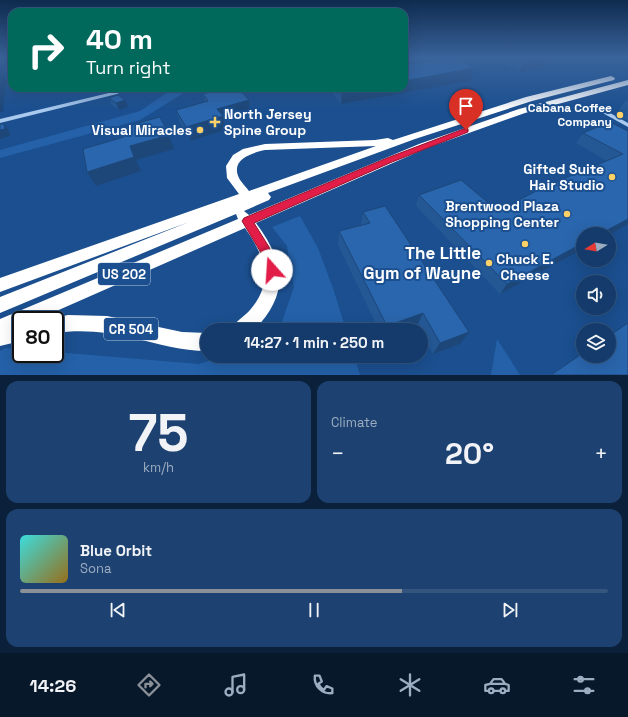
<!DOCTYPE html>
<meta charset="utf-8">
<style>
body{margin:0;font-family:"Space Grotesk",sans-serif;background:#1d4271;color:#f1f3f6;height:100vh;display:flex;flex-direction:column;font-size:15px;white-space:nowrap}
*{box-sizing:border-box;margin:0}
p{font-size:13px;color:#9dadc1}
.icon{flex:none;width:22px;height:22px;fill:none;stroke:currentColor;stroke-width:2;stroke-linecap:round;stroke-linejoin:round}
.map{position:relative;height:375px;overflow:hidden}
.side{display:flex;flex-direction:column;gap:6px;padding:6px;background:#0b203b;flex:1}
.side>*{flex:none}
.banner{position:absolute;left:8px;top:8px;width:400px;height:84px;border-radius:12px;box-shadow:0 4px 16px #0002,0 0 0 1px #33557e;background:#00695c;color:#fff;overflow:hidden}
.needle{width:26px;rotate:259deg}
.buttons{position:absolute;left:576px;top:227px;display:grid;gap:8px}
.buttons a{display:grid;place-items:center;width:40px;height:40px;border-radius:50%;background:#143b6b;box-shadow:0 4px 16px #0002,0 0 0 1px #33557e;font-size:20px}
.speed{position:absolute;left:12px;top:311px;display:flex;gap:8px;font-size:20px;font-weight:700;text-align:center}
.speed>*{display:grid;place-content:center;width:52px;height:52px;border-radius:50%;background:#143b6b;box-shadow:0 4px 16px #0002,0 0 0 1px #33557e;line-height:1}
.speed .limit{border:2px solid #111;border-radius:6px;background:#fff;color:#111}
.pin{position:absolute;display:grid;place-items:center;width:34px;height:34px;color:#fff;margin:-41px -17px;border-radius:50% 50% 50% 0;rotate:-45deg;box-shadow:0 0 4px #0007}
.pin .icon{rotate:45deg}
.me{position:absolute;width:44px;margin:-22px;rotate:341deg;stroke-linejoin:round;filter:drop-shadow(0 0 3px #0008)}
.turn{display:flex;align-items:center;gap:14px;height:84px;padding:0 12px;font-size:18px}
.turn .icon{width:52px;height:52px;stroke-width:2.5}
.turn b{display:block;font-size:28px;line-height:34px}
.big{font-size:30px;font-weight:600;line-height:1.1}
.side .widget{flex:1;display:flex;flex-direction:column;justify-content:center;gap:6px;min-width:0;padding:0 14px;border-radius:12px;background:#1d4271}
.side .dial{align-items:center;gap:0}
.dial b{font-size:52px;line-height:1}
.song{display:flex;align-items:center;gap:12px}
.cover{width:48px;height:48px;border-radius:6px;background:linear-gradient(135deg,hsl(180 70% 55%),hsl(40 70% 35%))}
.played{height:4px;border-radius:2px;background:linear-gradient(90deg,#8c9099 65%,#33557e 65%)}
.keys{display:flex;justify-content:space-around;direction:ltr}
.heat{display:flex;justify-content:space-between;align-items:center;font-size:22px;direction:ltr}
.side .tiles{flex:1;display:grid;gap:6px;grid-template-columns:1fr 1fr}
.widget:last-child{grid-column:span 2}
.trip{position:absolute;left:200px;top:323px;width:228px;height:40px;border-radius:20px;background:#143b6b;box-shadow:0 4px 16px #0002,0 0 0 1px #33557e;font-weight:600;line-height:40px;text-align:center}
.menu{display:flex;height:64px;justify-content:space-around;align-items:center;background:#08182b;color:#9dadc1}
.menu .icon{width:28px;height:28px}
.menu .on{color:#8c9099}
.menu b{font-size:18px;color:#f1f3f6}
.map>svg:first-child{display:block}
</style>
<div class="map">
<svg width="628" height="375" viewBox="0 0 628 375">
<rect width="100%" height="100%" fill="#1b4f8f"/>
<g fill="#2461a8">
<path d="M404,57H455L404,65Z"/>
<path d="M174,88H197L190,89L140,120L0,158V150L140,111Z"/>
<path d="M300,216L318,248L334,291L346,330H279L294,287L287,246L272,227Z"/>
<path d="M497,339L520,375H491Z"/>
<path d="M6,348L21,350V354H55V352L199,364L225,356H354L360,375H0V351Z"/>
</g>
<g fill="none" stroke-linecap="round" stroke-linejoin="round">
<g fill="#a9c9ee" fill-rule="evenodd">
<path d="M124,88H130L117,94L0,123V119L113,92Z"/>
<path d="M601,108L628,123V127L599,111V109Z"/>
</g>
<g fill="#fff" fill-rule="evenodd">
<path d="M611,76L615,78L614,80L532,101L415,139L268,193L271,197L269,200L244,211L249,215L419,144L519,109L628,80V85L525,113L427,148L256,223C285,262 290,294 254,330H231C235,321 244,317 250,310C275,281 264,255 245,228L36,320H21V341L0,346V319L238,219L236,214L0,313V297L189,222L0,292V278L239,194L227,178L226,166L233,155L243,149L265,144L375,140L388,138L393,140L526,97ZM376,146L249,191C246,187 241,182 239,178C230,159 252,153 265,150Z"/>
<path d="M68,315L107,316L182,332L207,333V351C182,351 158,344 134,338C108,332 82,329 55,333V320L49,319Z"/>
</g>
</g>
<g fill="#245895">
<path d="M495,57H550L545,68L519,72L494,58Z"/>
<path d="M470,81L341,104L328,88H404Z"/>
<path d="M150,88H162L160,90Z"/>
<path d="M203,94L249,100L250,113L224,121L225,130L190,141L180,123L176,110L205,102Z"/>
<path d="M109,98L128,107L119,110L112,105Z"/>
<path d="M628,100V121L616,114L625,101Z"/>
<path d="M628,131V224L583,234V249L500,294L416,206L419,195L498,211L607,161L576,143L583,133Z"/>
<path d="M363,212L460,344L433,354L421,333V330H419L417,326L405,330H379L338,245L339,231L361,225Z"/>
</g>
<g fill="#1d4779">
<path d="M1,57H10L3,67L6,82L3,111L0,112V59Z"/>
<path d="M542,57H550L545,68L519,72L524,60Z"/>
<path d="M474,68L470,81L341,104L342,92L362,88H404V81Z"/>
<path d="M125,100L128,107L119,110L116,103Z"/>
<path d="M249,100L250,113L224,121L225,130L190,141L186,127L217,109Z"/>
<path d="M4,124L9,131L10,136L0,139V130Z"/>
<path d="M169,135L174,149L136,160L141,171L96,186L87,172L130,146Z"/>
<path d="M628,219V224L609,235V234H600Z"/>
<path d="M583,243V249L500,294L507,284Z"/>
<path d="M423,313L417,326L405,330H385L387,326Z"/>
<path d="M469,332L460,344L433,354L440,343Z"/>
</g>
<g fill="#2a66ad" stroke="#1d4779">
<path d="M453,57H457L474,68L404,81V65Z"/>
<path d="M518,57H542L524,60Z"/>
<path d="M0,68L1,75L0,88Z"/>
<path d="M225,88H238L249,100L217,109L223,116L186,127L176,110L208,101L203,94Z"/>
<path d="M339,88H362L342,92Z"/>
<path d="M118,95L125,100L116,103L109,98Z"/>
<path d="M160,117L169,135L130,146L134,157L87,172L83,149L124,137L120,128Z"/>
<path d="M610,122L628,131V219L600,234H583V243L507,284L419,195L461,180L498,211L544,187L623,154L583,133Z"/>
<path d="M0,124H4L5,129L0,130Z"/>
<path d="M385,206L469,332L440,343L423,313L387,326L339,231L370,223L363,212Z"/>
<path d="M628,323V375H551L583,353V356H609V336Z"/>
</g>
<linearGradient id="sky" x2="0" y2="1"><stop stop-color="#0f2b4f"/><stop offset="0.52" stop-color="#39639b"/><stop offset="1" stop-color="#39639b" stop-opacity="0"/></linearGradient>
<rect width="628" height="110" fill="url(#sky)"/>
<path fill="#e11d48" stroke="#92132f" d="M466,128L468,129V132L392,162L254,223L269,247L278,270L276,273L272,275L268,273L260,251L242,221L244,218L387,158Z"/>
<g fill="#ffd166" stroke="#1b4f8f" stroke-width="1.5">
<circle cx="620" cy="115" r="4"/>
<path d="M213 116h4v4h4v4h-4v4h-4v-4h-4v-4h4z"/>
<circle cx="200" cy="130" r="4"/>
<circle cx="612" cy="177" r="4"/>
<circle cx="567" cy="214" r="4"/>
<circle cx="525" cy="244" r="4"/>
<circle cx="489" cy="263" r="4"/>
</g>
<g text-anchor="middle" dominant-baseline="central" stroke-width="4" stroke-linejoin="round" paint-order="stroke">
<g font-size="12" font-weight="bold" fill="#fff" stroke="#1b4f8f" text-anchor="end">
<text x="612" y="108">Cabana Coffee<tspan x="612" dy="14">Company</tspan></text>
</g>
<g fill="#1b4f8f" stroke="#bbcadd" stroke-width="1">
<rect x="98" y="263" width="52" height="22" rx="3"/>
<rect x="104" y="318" width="54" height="22" rx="3"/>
</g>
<g font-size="13" font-weight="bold" fill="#fff">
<text x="124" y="274">US 202</text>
<text x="131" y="329">CR 504</text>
</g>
<g font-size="14" font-weight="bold" fill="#fff" stroke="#1b4f8f" text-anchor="end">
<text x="224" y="114" text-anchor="start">North Jersey<tspan x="224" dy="16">Spine Group</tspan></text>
<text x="192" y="130">Visual Miracles</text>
<text x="604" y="169">Gifted Suite<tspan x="604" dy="16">Hair Studio</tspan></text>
<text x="559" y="206">Brentwood Plaza<tspan x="559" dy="16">Shopping Center</tspan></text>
<text x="525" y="259" text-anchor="middle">Chuck E.<tspan x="525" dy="16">Cheese</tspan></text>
</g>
<g font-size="17" font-weight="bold" fill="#fff" stroke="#1b4f8f" text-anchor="end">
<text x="481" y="253">The Little<tspan x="481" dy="20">Gym of Wayne</tspan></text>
</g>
</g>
</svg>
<div class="buttons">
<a><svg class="needle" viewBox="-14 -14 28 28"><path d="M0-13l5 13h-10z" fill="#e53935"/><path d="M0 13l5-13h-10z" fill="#9dadc1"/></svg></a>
<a><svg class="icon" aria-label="sound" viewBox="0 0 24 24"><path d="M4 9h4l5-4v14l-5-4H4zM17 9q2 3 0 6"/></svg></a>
<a><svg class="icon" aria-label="layers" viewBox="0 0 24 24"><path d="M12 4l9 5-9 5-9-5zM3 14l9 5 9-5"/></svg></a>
</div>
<div class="speed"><div class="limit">80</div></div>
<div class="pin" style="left:466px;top:130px;background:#d93025"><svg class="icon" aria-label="arrive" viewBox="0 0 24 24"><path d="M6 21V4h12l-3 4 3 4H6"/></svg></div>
<svg class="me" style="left:272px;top:270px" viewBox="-20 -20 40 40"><circle r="19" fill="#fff"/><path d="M0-13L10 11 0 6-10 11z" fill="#e11d48"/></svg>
<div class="trip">14:27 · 1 min · 250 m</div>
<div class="banner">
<div class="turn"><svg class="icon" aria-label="right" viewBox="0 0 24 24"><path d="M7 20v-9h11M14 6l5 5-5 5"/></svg><div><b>40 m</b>Turn right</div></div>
</div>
</div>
<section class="side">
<div class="tiles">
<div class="widget dial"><b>75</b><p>km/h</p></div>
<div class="widget"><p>Climate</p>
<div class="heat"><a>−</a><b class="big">20°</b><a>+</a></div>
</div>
<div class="widget">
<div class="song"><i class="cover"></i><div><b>Blue Orbit</b><p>Sona</p></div></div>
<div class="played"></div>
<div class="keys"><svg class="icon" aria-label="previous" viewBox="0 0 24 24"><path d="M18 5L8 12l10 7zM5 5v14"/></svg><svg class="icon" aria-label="pause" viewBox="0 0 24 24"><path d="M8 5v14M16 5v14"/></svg><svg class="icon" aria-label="next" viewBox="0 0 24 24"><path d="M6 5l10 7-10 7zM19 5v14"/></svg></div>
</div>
</div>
</section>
<nav class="menu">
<b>14:26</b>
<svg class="icon on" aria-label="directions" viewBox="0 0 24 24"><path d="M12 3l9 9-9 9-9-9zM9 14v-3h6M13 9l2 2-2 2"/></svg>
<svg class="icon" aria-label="music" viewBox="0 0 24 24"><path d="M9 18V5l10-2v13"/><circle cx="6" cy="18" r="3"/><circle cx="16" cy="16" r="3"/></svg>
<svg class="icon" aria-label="phone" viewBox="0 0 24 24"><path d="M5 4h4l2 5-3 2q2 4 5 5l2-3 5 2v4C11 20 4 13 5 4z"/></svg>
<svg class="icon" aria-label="climate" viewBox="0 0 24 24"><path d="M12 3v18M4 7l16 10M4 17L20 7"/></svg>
<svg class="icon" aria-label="car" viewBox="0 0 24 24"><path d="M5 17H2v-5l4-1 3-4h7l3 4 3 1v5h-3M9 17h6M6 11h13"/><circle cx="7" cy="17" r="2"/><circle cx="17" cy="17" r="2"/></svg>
<svg class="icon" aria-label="filters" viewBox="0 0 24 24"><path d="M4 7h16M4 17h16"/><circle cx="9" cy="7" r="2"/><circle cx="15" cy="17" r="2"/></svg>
</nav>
